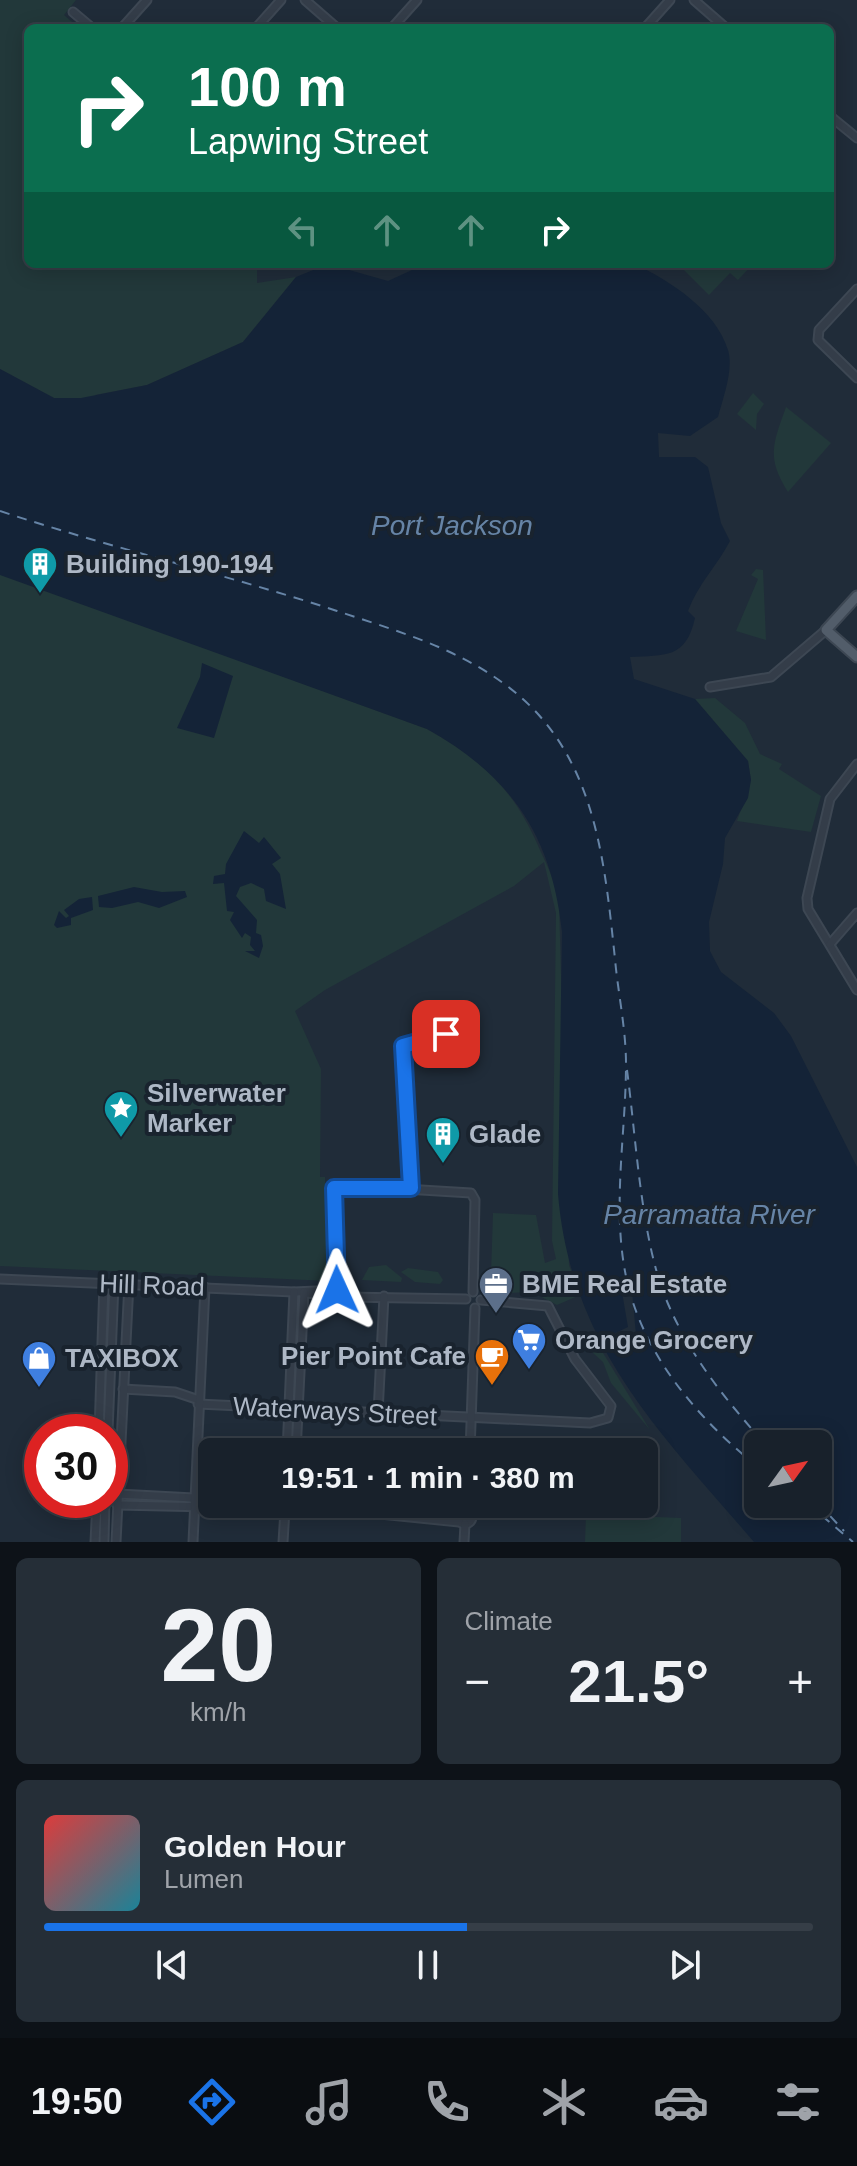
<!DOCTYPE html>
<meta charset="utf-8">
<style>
body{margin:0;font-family:Helvetica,sans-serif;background:#252e37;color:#f1f3f6;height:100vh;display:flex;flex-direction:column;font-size:30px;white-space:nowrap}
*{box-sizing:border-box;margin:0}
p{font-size:26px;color:#9fa3a9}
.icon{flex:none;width:44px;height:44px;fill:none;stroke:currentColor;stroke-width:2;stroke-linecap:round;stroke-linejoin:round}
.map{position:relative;height:1542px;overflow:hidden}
.sheet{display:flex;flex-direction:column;gap:16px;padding:16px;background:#0d1218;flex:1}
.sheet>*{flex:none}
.top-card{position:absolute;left:24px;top:24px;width:810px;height:244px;border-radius:12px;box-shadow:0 4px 20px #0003,0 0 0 2px #363e47;background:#0b6e4f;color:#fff;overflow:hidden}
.needle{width:52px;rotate:57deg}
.buttons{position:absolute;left:744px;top:1430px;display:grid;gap:16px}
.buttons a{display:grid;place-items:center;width:88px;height:88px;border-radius:12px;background:#18212b;box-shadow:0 4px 20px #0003,0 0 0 2px #363e47;font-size:40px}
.speed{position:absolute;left:24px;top:1414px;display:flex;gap:16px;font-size:40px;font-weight:700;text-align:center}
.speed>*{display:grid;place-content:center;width:104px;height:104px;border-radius:50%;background:#18212b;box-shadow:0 4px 20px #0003,0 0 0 2px #363e47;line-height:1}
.speed .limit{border:12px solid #d22;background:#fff;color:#111}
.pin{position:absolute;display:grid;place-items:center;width:68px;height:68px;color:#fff;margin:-34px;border-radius:16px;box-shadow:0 4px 12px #0006}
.me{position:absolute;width:88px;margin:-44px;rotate:359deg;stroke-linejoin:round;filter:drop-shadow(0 0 6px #0008)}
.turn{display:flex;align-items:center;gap:28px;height:168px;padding:0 32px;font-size:36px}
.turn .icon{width:104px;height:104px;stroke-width:2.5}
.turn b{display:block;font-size:56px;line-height:68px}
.lanes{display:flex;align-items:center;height:76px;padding:0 32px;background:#0003;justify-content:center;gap:40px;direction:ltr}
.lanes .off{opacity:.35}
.big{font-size:60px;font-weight:700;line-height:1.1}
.sheet .widget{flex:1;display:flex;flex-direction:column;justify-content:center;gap:12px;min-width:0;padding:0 28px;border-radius:12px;background:#252e37}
.sheet .dial{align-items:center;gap:0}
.dial b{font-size:104px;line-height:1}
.song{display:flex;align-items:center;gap:24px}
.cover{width:96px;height:96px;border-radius:12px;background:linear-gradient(135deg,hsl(0 70% 55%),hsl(190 70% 35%))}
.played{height:8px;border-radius:4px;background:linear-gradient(90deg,#1a73e8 55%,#363e47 55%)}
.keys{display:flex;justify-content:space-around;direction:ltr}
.heat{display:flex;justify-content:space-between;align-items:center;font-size:44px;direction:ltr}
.sheet .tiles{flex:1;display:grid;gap:16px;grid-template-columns:1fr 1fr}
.widget:last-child{grid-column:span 2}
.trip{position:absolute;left:198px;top:1438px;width:460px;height:80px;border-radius:12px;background:#18212b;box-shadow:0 4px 20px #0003,0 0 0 2px #363e47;font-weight:700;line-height:80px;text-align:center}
.tab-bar{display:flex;height:128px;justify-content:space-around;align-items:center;background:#0a0d11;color:#9fa3a9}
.tab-bar .icon{width:56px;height:56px}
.tab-bar .selected{color:#1a73e8}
.tab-bar b{font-size:36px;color:#f1f3f6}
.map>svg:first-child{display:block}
</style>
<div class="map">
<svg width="857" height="1542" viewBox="0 0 857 1542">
<rect width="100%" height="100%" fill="#202c39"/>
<g fill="#22383a">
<path d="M0,0H76L64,15L79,28H28V264H257V283L296,277L243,342L147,385L95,395L657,432L658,458L706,468L53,400L67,399L54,398L0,369Z"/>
<path d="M678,264H747L750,267L738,280L730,273L709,295Z"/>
<path d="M753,393L764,404L757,414L756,430L737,414Z"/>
<path d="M786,407L831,443L788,492C766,457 773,444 786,407Z"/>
<path d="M756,569L763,570L766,640L736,631L758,579L751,575Z"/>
<path d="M0,573L427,729C486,762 515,792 540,850C548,867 556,884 559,902L569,1265L580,1295L557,1305L532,1292L485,1294V1275L491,1274L493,1213L536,1215L545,1263L556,1259L552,1241L556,913L544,862L514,886L325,990L295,1011L321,1069L320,1177H325L328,1281L0,1266Z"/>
<path d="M715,698L745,723L760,754L782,764L779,769L821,796L811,832L737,821L751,780L748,761L695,699Z"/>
<path d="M386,1265L402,1278L401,1282L362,1280L369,1267Z"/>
<path d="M408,1268L438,1272L443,1280L440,1284L415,1282L401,1272Z"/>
<path d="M600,1348L650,1430L611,1383L603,1362L592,1352Z"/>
<path d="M586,1514L681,1518V1542H585Z"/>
</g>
<g fill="#142337" fill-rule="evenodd">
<path d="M328,264L388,281L425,264H635C670,281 716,310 728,350C734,369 723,398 718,417L690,436L658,433L659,457H695L708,467L721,523L730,541C717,566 698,584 688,611L695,618C686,659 665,655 630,657L634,679L695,699L748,761L751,780L748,798L725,838L723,864L709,922L710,951L721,972L774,1013L791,1036L857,1167V1542H754C660,1432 571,1347 558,1194L562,932C552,836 511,776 427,729L0,575V369L54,398H81L147,385L243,342L296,277ZM758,1444H818V1504H758Z"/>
<path d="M202,663L233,676L214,738L177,728L200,677Z"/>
<path d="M244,831L259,843L264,837L281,858L272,864L280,874L286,909L266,901L264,889L251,883L240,887L236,896L257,920L256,933L261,935L263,946L259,958L245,951H255L250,945L251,937L245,933L242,938L230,920L234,912L227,911L224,883L213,884L214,876L225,874L226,864Z"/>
<path d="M134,887L162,892L185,891L187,897L159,908L138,902L112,908L99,907L98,896Z"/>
<path d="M92,897L93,910L71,918V925L57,928L54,925L59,911L66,918L69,916L64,910L79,899Z"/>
</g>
<path fill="#202c39" d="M632,1291L636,1335L615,1346L613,1342L602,1347L599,1341L628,1327L622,1292Z"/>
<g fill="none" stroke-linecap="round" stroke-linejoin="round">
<g stroke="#6684a6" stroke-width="2" stroke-dasharray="10 8" stroke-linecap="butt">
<path d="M0,511C111,548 225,574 337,611C394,630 454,647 503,683C595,749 604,856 615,959C618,993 626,1029 626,1064C626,1135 611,1210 627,1281C644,1356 699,1420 758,1467"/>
<path d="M627,1070C636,1137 641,1239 666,1299C689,1355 725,1399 765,1444"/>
<path d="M818,1503L844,1531"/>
<path d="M808,1504L853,1542"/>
</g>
<g stroke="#3d4753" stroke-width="11">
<g id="minor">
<path d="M305,0L337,28"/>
<path d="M694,0L726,28"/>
<path d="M73,12L92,28"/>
<path d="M122,28L147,0"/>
<path d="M256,28L281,0"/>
<path d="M392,28L417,0"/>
<path d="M645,28L670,0"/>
<path d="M830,116L857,138"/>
<path d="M28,122V143"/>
<path d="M857,289L819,330L818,340L857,378"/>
<path d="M710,687L771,677L826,630"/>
<path d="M857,764L830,799L807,898L808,909L857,990"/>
<path d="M830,944L857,913"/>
<path d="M411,1188L403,1046L446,1034"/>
<path d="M0,1279L294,1292L337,1290L356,1295"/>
<path d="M337,1290L334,1189L339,1185L471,1193L475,1200L473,1292"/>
<path d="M306,1293L345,1297L466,1299"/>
<path d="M123,1389L175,1392L199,1400"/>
<path d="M198,1404L590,1423L608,1418L611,1406L575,1359L548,1306L481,1300"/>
<path d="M378,1413L384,1296"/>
<path d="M99,1432L104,1283"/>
<path d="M108,1432L114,1283"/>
<path d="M287,1452L294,1292"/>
<path d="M296,1452L304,1292"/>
<path d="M470,1452L475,1308"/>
<path d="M118,1494L194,1498"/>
<path d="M194,1501H212"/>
<path d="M117,1505L303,1509L300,1506L266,1504"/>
<path d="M303,1509L459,1512"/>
<circle cx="465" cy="1517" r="7"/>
<path d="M370,1513L459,1522"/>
<path d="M95,1542L97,1500"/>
<path d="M104,1542L105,1500"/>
<path d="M116,1542L129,1283"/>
<path d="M193,1542L205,1287"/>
<path d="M283,1542L285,1510"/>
<path d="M464,1542L465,1524"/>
</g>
</g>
<g stroke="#3d4753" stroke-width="13">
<path id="major" d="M857,596L826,630L857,657"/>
</g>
<use href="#minor" stroke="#343d49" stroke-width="7"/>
<use href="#major" stroke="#525d6a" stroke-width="9"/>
</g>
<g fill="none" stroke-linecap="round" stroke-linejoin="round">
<g stroke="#114b97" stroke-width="20">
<path id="route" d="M337,1290L334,1188H411L403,1046L446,1034"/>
</g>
<use href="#route" stroke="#1a73e8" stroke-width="14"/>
</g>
<defs>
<g id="building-pin" transform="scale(1.8)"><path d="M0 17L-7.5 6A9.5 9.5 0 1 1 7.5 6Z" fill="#0f9aa8" stroke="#19232e"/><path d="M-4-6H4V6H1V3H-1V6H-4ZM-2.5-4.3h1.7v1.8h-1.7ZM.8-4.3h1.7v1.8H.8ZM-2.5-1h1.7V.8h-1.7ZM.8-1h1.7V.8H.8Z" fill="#fff"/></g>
<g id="sight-pin" transform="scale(1.8)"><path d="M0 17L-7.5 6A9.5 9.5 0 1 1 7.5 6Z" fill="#0f9aa8" stroke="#19232e"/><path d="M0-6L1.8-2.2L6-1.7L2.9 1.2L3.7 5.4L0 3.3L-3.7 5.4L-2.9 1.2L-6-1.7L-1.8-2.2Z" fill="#fff"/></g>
<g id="office-pin" transform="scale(1.8)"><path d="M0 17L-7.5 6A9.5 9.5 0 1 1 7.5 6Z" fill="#5c6f8a" stroke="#19232e"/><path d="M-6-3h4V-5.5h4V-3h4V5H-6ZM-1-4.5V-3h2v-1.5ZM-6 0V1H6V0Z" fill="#fff"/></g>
<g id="supermarket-pin" transform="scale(1.8)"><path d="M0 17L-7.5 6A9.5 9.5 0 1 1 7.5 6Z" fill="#3f7fe0" stroke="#19232e"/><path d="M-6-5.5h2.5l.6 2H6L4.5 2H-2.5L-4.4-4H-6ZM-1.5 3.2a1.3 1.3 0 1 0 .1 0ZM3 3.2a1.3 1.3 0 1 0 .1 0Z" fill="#fff"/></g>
<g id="cafe-pin" transform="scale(1.8)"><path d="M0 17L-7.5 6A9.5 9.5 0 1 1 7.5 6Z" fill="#e8710a" stroke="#19232e"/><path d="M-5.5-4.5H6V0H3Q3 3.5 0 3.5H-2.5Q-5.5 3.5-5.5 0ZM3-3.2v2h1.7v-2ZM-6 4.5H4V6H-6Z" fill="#fff"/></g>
<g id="shop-pin" transform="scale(1.8)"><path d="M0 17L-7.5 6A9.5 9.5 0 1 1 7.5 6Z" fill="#3f7fe0" stroke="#19232e"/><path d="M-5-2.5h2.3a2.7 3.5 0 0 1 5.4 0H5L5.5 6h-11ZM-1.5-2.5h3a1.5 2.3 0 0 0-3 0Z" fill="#fff"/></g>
</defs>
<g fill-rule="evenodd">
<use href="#building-pin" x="40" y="564"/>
<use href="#sight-pin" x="121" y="1108"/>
<use href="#building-pin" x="443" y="1134"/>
<use href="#office-pin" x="496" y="1284"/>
<use href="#supermarket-pin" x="529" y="1340"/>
<use href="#cafe-pin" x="492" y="1356"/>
<use href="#shop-pin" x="39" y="1358"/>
</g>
<g text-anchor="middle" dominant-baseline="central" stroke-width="8" stroke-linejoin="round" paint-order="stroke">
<g font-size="26" font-weight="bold" fill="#aeb8c6" stroke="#19232e" text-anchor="start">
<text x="66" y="564">Building 190-194</text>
<text x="147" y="1093">Silverwater<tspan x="147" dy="30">Marker</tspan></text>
<text x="469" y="1134">Glade</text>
<text x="522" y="1284">BME Real Estate</text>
<text x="555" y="1340">Orange Grocery</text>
<text x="466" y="1356" text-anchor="end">Pier Point Cafe</text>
<text x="65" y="1358">TAXIBOX</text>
</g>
<g font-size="26" fill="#aeb8c6" stroke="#19232e">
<text transform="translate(152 1285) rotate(2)">Hill Road</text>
<text transform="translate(335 1411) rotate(3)">Waterways Street</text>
</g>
<g font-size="28" font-style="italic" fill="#6684a6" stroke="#19232e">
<text x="452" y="525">Port Jackson</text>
<text x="709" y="1214">Parramatta River</text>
</g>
</g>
</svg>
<div class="buttons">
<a><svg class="needle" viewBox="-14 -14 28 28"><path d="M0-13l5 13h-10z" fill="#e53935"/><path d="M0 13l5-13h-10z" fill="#9fa3a9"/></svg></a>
</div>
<div class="speed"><div class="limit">30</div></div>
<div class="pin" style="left:446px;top:1034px;background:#d93025"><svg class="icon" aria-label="arrive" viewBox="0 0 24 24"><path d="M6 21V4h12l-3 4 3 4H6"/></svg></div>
<svg class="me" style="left:337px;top:1290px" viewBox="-20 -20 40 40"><path d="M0-17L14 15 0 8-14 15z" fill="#1a73e8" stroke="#fff" stroke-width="4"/></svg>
<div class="trip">19:51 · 1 min · 380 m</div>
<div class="top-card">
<div class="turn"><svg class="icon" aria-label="right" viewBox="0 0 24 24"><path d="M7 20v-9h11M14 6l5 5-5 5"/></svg><div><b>100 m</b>Lapwing Street</div></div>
<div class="lanes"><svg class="icon off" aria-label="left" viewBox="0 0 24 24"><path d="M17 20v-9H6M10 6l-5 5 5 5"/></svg><svg class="icon off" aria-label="ahead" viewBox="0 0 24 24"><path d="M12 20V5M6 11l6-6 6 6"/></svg><svg class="icon off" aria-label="ahead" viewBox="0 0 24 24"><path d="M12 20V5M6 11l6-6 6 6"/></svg><svg class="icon" aria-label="right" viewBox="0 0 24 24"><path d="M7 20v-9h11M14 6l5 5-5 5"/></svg></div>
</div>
</div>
<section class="sheet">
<div class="tiles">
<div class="widget dial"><b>20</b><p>km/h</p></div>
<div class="widget"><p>Climate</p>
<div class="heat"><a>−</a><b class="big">21.5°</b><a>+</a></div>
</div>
<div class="widget">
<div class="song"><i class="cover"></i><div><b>Golden Hour</b><p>Lumen</p></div></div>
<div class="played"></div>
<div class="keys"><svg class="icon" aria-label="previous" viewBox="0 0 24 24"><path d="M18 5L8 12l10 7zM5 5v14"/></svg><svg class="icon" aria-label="pause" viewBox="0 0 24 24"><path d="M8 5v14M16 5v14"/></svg><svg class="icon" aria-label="next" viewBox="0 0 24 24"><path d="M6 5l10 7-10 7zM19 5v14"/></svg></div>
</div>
</div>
</section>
<nav class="tab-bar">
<b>19:50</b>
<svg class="icon selected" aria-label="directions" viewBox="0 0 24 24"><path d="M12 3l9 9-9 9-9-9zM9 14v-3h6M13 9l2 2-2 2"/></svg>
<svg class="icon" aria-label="music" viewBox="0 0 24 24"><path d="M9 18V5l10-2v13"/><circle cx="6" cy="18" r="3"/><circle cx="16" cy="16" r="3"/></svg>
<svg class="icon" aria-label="phone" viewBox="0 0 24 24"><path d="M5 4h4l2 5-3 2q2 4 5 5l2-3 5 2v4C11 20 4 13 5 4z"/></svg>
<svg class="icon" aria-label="climate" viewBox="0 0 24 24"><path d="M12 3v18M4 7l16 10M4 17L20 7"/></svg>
<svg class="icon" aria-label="car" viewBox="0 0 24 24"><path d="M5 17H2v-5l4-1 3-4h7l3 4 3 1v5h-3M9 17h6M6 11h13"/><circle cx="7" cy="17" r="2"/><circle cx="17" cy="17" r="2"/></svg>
<svg class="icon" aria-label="filters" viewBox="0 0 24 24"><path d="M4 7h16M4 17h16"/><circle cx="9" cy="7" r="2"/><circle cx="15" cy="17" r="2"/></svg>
</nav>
